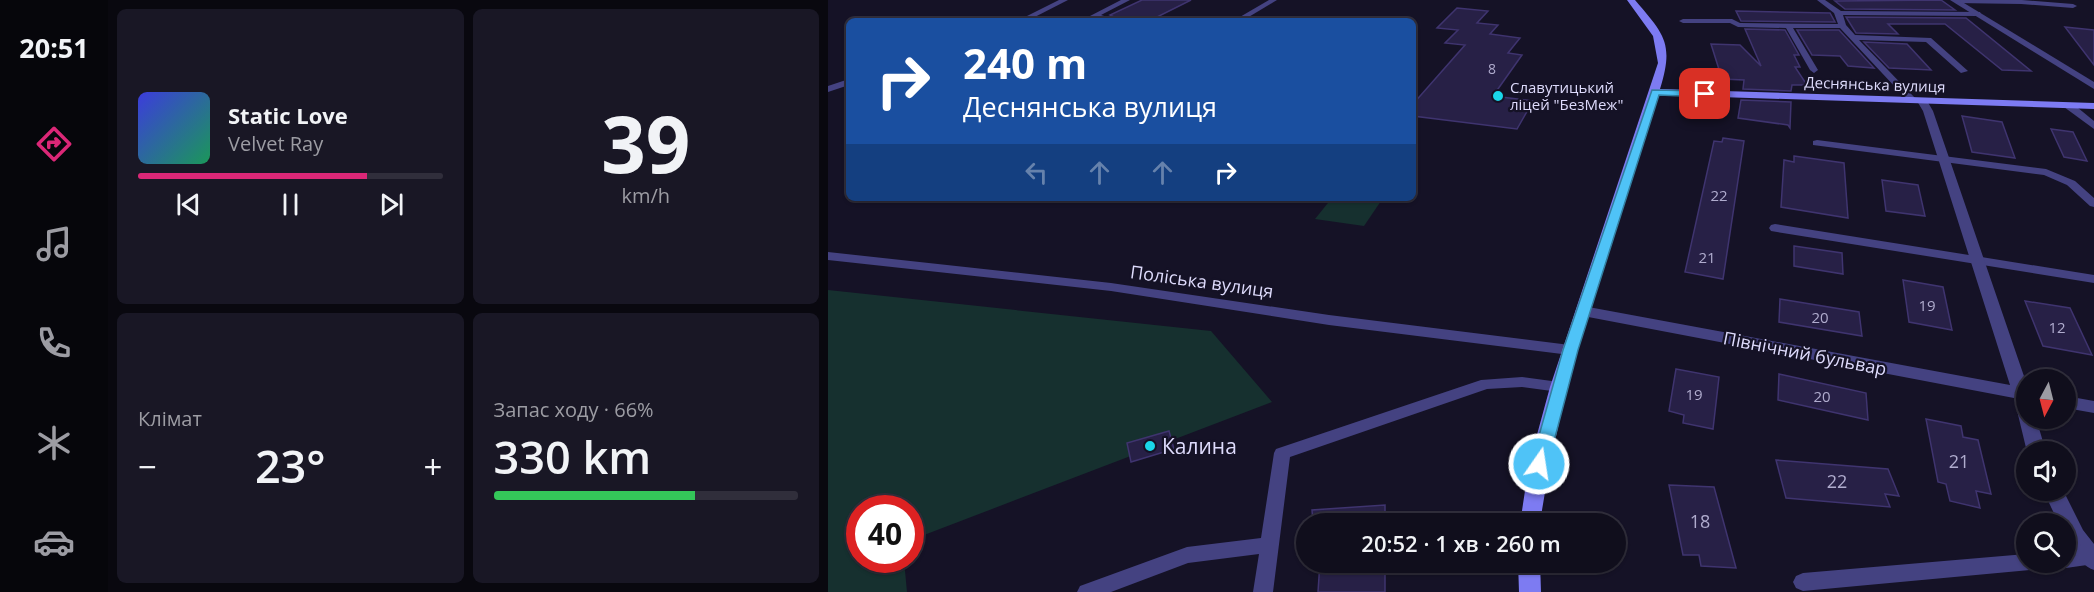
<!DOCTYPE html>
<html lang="uk">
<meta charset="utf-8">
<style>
body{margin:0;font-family:"Open Sans",sans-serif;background:#191725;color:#f1f3f6;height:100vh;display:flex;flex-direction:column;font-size:22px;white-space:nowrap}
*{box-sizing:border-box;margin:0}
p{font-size:20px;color:#9c9ca3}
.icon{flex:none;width:33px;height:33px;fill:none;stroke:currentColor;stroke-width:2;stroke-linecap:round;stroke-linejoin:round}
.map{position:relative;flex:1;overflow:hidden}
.panel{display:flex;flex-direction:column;gap:9px;padding:9px;background:#09080f;width:720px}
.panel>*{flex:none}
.hud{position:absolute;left:18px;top:18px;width:570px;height:183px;border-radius:9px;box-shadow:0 2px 4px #0004,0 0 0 2px #302e3b;background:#1a4fa0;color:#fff;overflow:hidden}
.needle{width:39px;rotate:187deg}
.buttons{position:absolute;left:1188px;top:369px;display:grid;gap:12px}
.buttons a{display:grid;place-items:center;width:60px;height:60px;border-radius:50%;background:#100e1c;box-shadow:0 2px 4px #0004,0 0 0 2px #302e3b;font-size:30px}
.speed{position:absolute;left:18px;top:495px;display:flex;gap:12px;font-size:30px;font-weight:700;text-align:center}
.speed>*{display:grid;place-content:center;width:78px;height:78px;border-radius:50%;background:#100e1c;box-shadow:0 2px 4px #0004,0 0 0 2px #302e3b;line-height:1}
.speed .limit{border:9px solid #d22;background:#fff;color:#111}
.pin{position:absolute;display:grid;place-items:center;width:51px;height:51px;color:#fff;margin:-26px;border-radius:12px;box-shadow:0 3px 9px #0006}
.me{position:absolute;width:66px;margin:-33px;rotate:13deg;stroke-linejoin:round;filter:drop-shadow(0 0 4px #0008)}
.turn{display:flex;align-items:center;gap:21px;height:126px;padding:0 18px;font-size:27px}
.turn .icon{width:78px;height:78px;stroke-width:2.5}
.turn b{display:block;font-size:42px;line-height:51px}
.lanes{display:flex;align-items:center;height:57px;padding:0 18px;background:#0003;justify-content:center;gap:30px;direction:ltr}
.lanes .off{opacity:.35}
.big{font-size:45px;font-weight:600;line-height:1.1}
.panel .tile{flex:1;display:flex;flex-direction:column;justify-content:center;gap:9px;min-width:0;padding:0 21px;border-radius:9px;background:#191725}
.panel .dial{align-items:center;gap:0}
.dial b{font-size:78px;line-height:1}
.song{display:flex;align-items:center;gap:18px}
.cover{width:72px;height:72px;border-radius:9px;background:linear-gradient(135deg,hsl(240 70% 55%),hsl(150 70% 35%))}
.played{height:6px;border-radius:3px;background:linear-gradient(90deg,#db2777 75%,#302e3b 75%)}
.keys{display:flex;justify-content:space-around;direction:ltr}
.heat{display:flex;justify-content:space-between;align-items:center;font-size:33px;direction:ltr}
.charge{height:9px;border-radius:4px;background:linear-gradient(90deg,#34c759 66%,#302e3b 0)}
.panel .tiles{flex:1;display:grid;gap:9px;grid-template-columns:repeat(2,1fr)}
.trip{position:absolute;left:468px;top:513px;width:330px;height:60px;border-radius:30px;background:#100e1c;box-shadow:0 2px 4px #0004,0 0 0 2px #302e3b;font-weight:600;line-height:60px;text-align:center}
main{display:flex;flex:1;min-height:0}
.dock{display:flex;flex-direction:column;width:108px;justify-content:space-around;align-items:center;background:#06060b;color:#9c9ca3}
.dock .icon{width:42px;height:42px}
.dock .selected{color:#db2777}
.dock b{font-size:27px;color:#f1f3f6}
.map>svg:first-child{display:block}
</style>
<main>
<nav class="dock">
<b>20:51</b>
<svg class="icon selected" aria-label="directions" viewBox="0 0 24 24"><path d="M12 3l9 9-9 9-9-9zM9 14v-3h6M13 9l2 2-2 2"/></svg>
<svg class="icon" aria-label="music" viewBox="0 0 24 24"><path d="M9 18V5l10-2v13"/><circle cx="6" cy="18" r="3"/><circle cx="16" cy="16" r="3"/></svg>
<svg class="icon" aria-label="phone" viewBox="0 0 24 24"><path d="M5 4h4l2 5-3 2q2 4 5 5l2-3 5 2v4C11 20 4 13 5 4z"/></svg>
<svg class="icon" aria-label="climate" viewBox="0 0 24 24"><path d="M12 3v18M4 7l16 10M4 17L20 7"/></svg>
<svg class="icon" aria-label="car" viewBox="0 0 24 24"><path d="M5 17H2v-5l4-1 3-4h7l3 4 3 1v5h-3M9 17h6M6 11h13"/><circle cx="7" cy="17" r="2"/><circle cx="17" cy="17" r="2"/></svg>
</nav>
<section class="panel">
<div class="tiles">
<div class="tile">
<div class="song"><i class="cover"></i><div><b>Static Love</b><p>Velvet Ray</p></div></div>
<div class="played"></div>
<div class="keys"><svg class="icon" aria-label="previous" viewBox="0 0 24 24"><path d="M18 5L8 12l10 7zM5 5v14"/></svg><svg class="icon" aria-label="pause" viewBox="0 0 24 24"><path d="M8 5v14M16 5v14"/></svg><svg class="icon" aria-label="next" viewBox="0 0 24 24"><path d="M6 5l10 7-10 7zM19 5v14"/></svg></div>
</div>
<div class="tile dial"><b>39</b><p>km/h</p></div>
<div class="tile"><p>Клімат</p>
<div class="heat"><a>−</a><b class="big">23°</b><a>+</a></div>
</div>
<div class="tile"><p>Запас ходу · 66%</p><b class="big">330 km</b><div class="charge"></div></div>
</div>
</section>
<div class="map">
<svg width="1266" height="592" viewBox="0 0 1266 592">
<rect width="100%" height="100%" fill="#151226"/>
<g fill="#16302f">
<path d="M504,198H555L536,226L487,219Z"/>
<path d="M0,290L383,331L444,402L83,540L82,508H32V560H76L79,592H0Z"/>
</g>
<g fill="#272046" stroke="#3f346f" stroke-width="1.5">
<path d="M314,0H363L329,17V21H294L282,15Z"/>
<path d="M1113,0L1127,10L1017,9L1007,1Z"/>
<path d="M629,8L660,11L649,23L670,25L662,34L692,38L680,53L694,55L665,96L705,101L689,129L585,116V104L637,45L617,43L630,30L609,28Z"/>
<path d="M908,11L1002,13L1007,22L913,21Z"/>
<path d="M1018,17L1138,18L1203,71L1174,70L1117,24H1060L1070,34L1028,33Z"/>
<path d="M1237,27L1266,30V65Z"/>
<path d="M917,29L957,30L971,55H966L972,67H967L979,85H964L963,91L915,89L916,80L894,79L883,44L912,45L933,66Z"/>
<path d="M969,30H1011L1046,68L1020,66L1012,56L984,55Z"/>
<path d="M1036,42L1079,44L1103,70L1061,68Z"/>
<path d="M913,100L963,102L962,128L960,125L910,118Z"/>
<path d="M1134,116L1174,122L1187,158L1144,152Z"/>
<path d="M1223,129L1245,132L1259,161L1236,157Z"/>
<path d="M895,138L916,141L895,279L857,272L886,141L894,142Z"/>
<path d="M966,156L1016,163L1020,218L953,207L956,160L966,162Z"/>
<path d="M1054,180L1090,185L1097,216L1058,211Z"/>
<path d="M966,246L1014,253L1015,274L966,266Z"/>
<path d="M1075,280L1115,287L1124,330L1081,322Z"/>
<path d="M952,299L1031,312L1034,336L951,322Z"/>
<path d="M1197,301L1242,308L1264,355L1215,346Z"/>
<path d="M848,369L891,377L885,429L855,423L856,415L841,411Z"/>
<path d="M951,374L1038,393L1040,420L950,400Z"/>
<path d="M1098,419L1133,426L1135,437L1150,440L1163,494L1148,491L1152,508L1122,501L1118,484L1110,482Z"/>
<path d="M341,431L346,449L303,462L299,443Z"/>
<path d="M948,460L1060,469L1071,496L1057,494L1062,507L958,498Z"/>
<path d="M841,485L886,487L908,568L873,566L871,555H855Z"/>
<path d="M557,505V523H485L484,510Z"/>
<path d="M492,562H557V592H490Z"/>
</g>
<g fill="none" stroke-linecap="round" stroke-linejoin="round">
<g fill="#444281" fill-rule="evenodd">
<path d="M231,0H240L199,21H189Z"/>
<path d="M293,0H302L273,15L292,21H278L262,16Z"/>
<path d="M441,0H449L414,21H405Z"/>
<path d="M989,0H997L1013,11L1152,12L1153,14L1149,16L1015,15L1018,25L1027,35L1103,38L1140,71L1133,73L1098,42L1031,40L1088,99V103H1082L1012,28H965L990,70L986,73L982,70L958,28L910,27L902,23H855L851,21L855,19H904L912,23L1010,24L1006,13Z"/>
<path d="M1125,0H1194L1245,4L1249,6L1245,8L1193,4L1128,3Z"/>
<path d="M21,79V85L0,92V86Z"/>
<path d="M989,140L1218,169L1247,181L1266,198V207L1262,206L1239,185L1216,175L985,145V141Z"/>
<path d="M947,224L1266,275V283L943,231L941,228L943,225Z"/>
<path d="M694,377L731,382L736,383L739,387L736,391L731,392L694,387L659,389L462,457L445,592H425L431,554L360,563L283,592H249L252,586L359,547L433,538L446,453L448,449L653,380Z"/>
<path d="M1263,549L1266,550V564L1238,568L1231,566L1230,562H1238V552Z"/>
<path d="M1198,554V562H1211L1209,568L1202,570L975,591L968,588L965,582L968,576L975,573Z"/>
</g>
<g fill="#444281" fill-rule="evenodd">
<path d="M1122,0H1131L1266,82V89Z"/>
<path d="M1094,98L1098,99L1105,111L1198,382V418H1208L1218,452H1199L1186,398L755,316L747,311L755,306L1182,385L1095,111L1089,101Z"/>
<path d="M1236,103H1244L1266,121V129L1236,107Z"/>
<path d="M0,252L283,283L501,315L742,345L750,350L742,355L501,325L283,291L0,260Z"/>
<path d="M1238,396L1266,401V413L1238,408Z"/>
<path d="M1215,490H1235L1255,530L1266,544V570C1249,564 1238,540 1238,524H1231Z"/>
</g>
<g fill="#7d7bf2" fill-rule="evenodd">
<path d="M799,0H807C837,35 846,44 832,89L1266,103V109L830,95C787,235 732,378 712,524H692L701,464L722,387L830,63L825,36Z"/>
<path d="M690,562H712L713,592H691Z"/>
</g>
</g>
<path fill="#4fc3f7" stroke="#337fa1" stroke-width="1.5" d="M824,90L877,91L882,94L877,97L831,95L750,350L720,464L718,469H705L703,464L735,350Z"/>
<g fill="#1ad6e9" stroke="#151226" stroke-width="2">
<circle cx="670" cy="96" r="6"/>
<circle cx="322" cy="446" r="6"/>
</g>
<g text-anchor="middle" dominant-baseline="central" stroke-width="4.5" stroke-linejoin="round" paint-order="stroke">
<g font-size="14" fill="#b0acce">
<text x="664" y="68">8</text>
</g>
<g font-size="15" fill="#dedbfc" stroke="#151226">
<text transform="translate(1047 84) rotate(2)">Деснянська вулиця</text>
</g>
<g font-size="15" fill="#dedbfc" stroke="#151226" text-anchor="start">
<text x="682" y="87">Славутицький<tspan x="682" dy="17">ліцей "БезМеж"</tspan></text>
</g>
<g font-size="15" fill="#b0acce">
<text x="891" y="195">22</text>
<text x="879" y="257">21</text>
<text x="1099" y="305">19</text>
<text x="992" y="317">20</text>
<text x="1229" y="327">12</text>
<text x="866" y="394">19</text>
<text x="994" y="396">20</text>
</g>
<g font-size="18" fill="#dedbfc" stroke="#151226">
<text transform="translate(374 281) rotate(8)">Поліська вулиця</text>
<text transform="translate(977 353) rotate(11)">Північний бульвар</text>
</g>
<g font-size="18" fill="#b0acce">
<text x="1131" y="461">21</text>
<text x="1009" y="481">22</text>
<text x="872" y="521">18</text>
</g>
<g font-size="21" fill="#dedbfc" stroke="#151226" text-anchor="start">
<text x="334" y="446">Калина</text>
</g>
</g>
</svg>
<div class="buttons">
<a><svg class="needle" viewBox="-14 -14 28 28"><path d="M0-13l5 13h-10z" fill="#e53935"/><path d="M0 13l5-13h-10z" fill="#9c9ca3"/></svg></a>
<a><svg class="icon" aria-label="sound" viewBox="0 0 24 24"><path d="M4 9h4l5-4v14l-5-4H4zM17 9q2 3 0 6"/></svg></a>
<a><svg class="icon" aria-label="search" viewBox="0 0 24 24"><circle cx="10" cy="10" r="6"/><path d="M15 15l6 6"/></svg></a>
</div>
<div class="speed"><div class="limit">40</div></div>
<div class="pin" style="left:877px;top:94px;background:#d93025"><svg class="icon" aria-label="arrive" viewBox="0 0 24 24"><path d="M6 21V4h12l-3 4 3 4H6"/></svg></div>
<svg class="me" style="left:711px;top:464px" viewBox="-20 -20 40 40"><circle r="17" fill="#4fc3f7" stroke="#fff" stroke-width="3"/><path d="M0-11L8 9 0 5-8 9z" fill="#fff"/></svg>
<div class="trip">20:52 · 1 хв · 260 m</div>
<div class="hud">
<div class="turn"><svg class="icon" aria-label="right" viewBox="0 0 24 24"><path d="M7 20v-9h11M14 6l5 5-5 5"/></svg><div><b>240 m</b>Деснянська вулиця</div></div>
<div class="lanes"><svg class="icon off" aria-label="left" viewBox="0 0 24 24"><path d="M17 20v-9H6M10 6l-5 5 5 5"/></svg><svg class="icon off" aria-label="ahead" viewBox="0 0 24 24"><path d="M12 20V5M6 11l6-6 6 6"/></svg><svg class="icon off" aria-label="ahead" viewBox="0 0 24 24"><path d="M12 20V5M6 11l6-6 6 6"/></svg><svg class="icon" aria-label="right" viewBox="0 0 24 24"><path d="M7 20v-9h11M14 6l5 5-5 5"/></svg></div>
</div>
</div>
</main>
